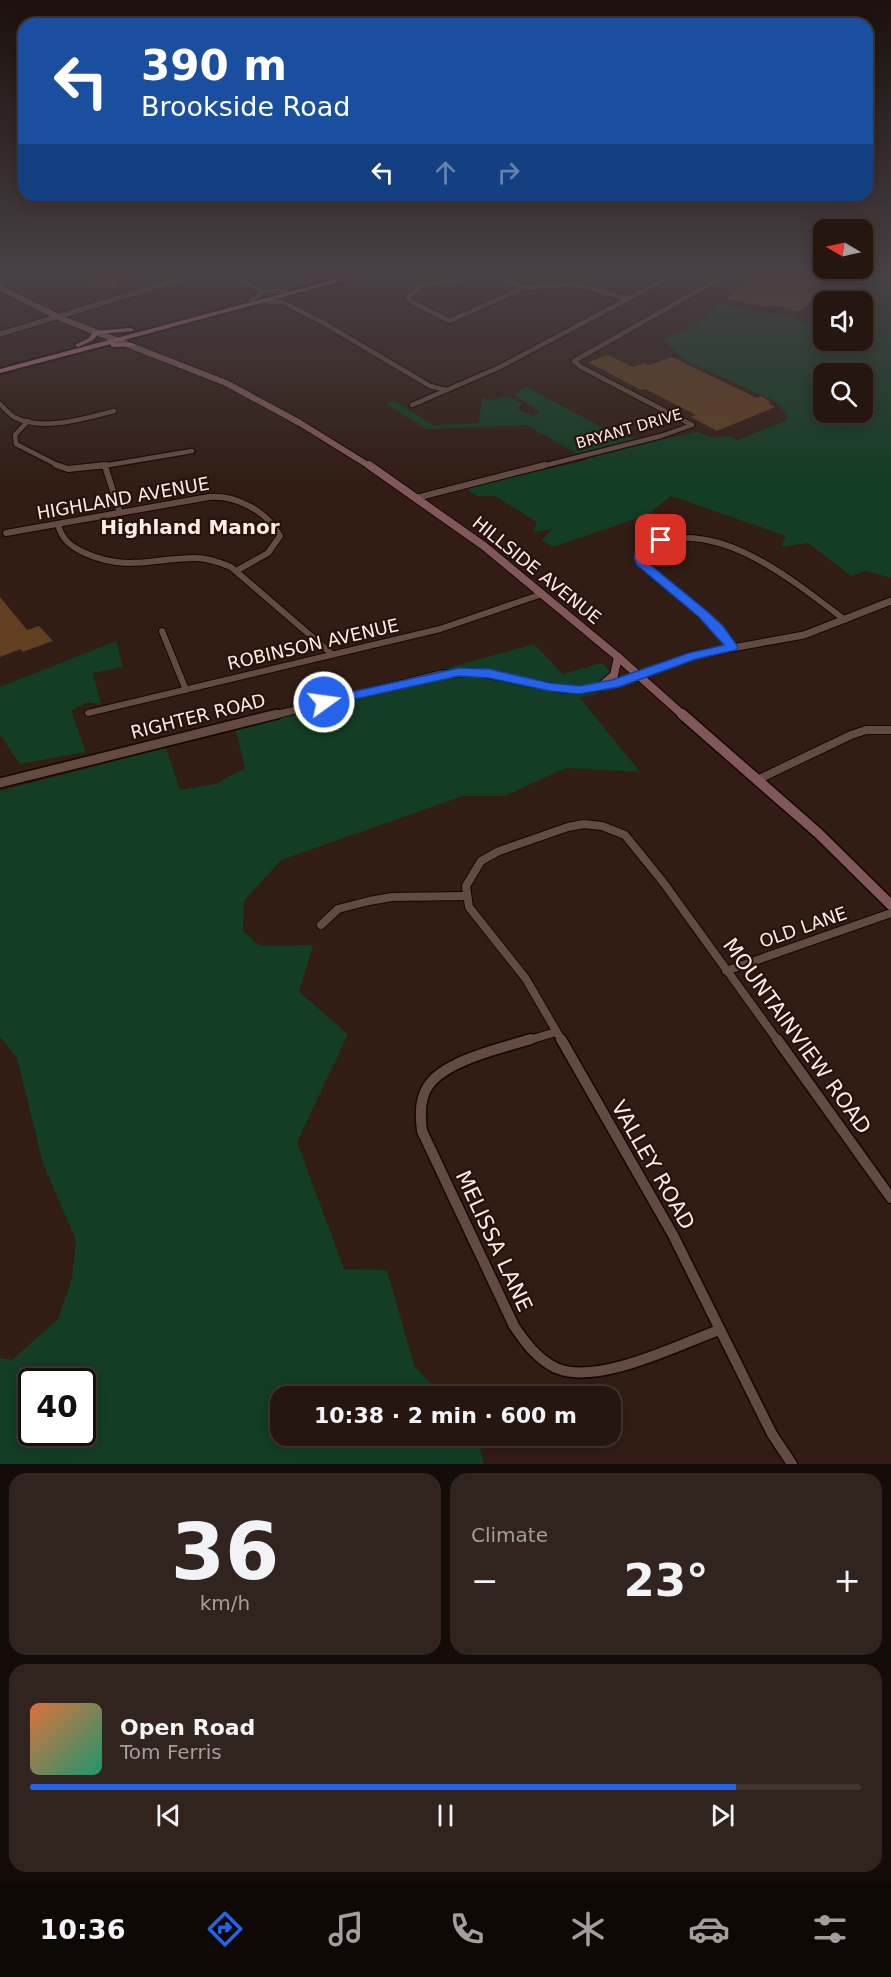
<!DOCTYPE html>
<meta charset="utf-8">
<style>
body{margin:0;font-family:"DejaVu Sans",sans-serif;background:#31231d;color:#f1f3f6;height:100vh;display:flex;flex-direction:column;font-size:22px;white-space:nowrap}
*{box-sizing:border-box;margin:0}
p{font-size:20px;color:#a39f9e}
.icon{flex:none;width:33px;height:33px;fill:none;stroke:currentColor;stroke-width:2;stroke-linecap:round;stroke-linejoin:round}
.map{position:relative;height:1464px;overflow:hidden}
.sheet{display:flex;flex-direction:column;gap:9px;padding:9px;background:#140c08;flex:1}
.sheet>*{flex:none}
.guide{position:absolute;left:18px;top:18px;width:855px;height:183px;border-radius:18px;box-shadow:0 3px 15px #0003,0 0 0 2px #42352f;background:#1a4fa0;color:#fff;overflow:hidden}
.needle{width:39px;rotate:279deg}
.buttons{position:absolute;left:813px;top:219px;display:grid;gap:12px}
.buttons a{display:grid;place-items:center;width:60px;height:60px;border-radius:12px;background:#25160f;box-shadow:0 3px 15px #0003,0 0 0 2px #42352f;font-size:30px}
.speed{position:absolute;left:18px;top:1368px;display:flex;gap:12px;font-size:30px;font-weight:700;text-align:center}
.speed>*{display:grid;place-content:center;width:78px;height:78px;border-radius:50%;background:#25160f;box-shadow:0 3px 15px #0003,0 0 0 2px #42352f;line-height:1}
.speed .limit{border:3px solid #111;border-radius:9px;background:#fff;color:#111}
.pin{position:absolute;display:grid;place-items:center;width:51px;height:51px;color:#fff;margin:-26px;border-radius:12px;box-shadow:0 3px 9px #0006}
.me{position:absolute;width:66px;margin:-33px;rotate:76deg;stroke-linejoin:round;filter:drop-shadow(0 0 4px #0008)}
.turn{display:flex;align-items:center;gap:21px;height:126px;padding:0 24px;font-size:27px}
.turn .icon{width:78px;height:78px;stroke-width:2.5}
.turn b{display:block;font-size:42px;line-height:51px}
.lanes{display:flex;align-items:center;height:57px;padding:0 24px;background:#0003;justify-content:center;gap:30px;direction:ltr}
.lanes .off{opacity:.35}
.big{font-size:45px;font-weight:600;line-height:1.1}
.sheet .card{flex:1;display:flex;flex-direction:column;justify-content:center;gap:9px;min-width:0;padding:0 21px;border-radius:18px;background:#31231d}
.sheet .dial{align-items:center;gap:0}
.dial b{font-size:78px;line-height:1}
.song{display:flex;align-items:center;gap:18px}
.cover{width:72px;height:72px;border-radius:9px;background:linear-gradient(135deg,hsl(20 70% 55%),hsl(160 70% 35%))}
.played{height:6px;border-radius:3px;background:linear-gradient(90deg,#2563eb 85%,#42352f 85%)}
.keys{display:flex;justify-content:space-around;direction:ltr}
.heat{display:flex;justify-content:space-between;align-items:center;font-size:33px;direction:ltr}
.sheet .tiles{flex:1;display:grid;gap:9px;grid-template-columns:1fr 1fr}
.card:last-child{grid-column:span 2}
.trip{position:absolute;left:270px;top:1386px;width:351px;height:60px;border-radius:18px;background:#25160f;box-shadow:0 3px 15px #0003,0 0 0 2px #42352f;font-weight:600;line-height:60px;text-align:center}
.dock{display:flex;height:96px;justify-content:space-around;align-items:center;background:#0f0906;color:#a39f9e}
.dock .icon{width:42px;height:42px}
.dock .active{color:#2563eb}
.dock b{font-size:27px;color:#f1f3f6}
.map>svg:first-child{display:block}
</style>
<div class="map">
<svg width="891" height="1464" viewBox="0 0 891 1464">
<rect width="100%" height="100%" fill="#311d14"/>
<g fill="#133d24" fill-rule="evenodd">
<path d="M862,275L891,278V578L866,571L851,576L808,543L781,547L786,536L671,496L647,515L553,547L542,540L552,529L533,532L537,522L495,496H477L465,488L588,460L526,425L426,429L385,403L395,401L433,425L479,423L482,397L492,400L508,396L522,404L518,410L533,415L539,412L514,394L527,387L618,436L665,439L697,432L714,438L728,436L737,440L787,420V414L774,401L686,361L663,340L698,323L720,303L760,313L791,316L807,324L823,309L824,340H862V302L832,301ZM824,374H862V412H824Z"/>
<path d="M116,641L123,667L93,673L101,704L87,702L71,711L86,752L20,764L0,735V687Z"/>
<path d="M534,644L563,674L602,663L624,686L580,698L640,772L566,768L504,796H463L281,860L244,901L243,931L260,946L313,945L299,992L348,1034L297,1142L344,1269L387,1270L414,1365L442,1396H280V1436H477L484,1464H0V1358L12,1360L58,1319L72,1278L76,1240L43,1164L17,1058L0,1037V791L166,748L180,790L216,784L245,768L235,727ZM32,1382H82V1432H32Z"/>
</g>
<g fill="#613f20">
<path d="M732,275H783L813,281L815,279L824,281L819,286L825,287L804,309L799,311L771,305L767,307L727,299L747,281L732,278Z"/>
<path d="M101,276L113,280L120,283L114,290L106,287L93,288L85,284L94,281L90,279Z"/>
<path d="M608,355L633,367L644,363L649,365L672,357L757,398L761,396L771,402L768,403L775,407L717,431L691,417L696,415L645,389L641,390L588,362Z"/>
<path d="M0,597L27,630L39,626L53,641L22,652L21,649L0,657Z"/>
</g>
<g fill="none" stroke-linecap="round" stroke-linejoin="round">
<g stroke="#180602" stroke-width="7">
<g id="minor-far3">
<path d="M230,275L261,291H286"/>
<path d="M489,275L422,286L407,297L412,302L449,321L524,288"/>
<path d="M491,275L524,288L573,284L628,299"/>
<path d="M251,300L260,295L261,291"/>
<path d="M261,302H282L322,322L430,386L446,390"/>
<path d="M0,404C4,408 9,414 14,417C42,432 86,418 114,411"/>
<path d="M412,405L500,367L673,275"/>
<path d="M28,421L15,435L16,444L61,467"/>
<path d="M692,425L581,367L574,361L726,275"/>
<path d="M97,467L192,451"/>
<path d="M539,467L661,436L692,425"/>
</g>
</g>
<g stroke="#180602" stroke-width="8">
<g id="minor-far2">
<path d="M56,465L68,469L106,465"/>
<path d="M105,466L120,513"/>
<path d="M416,498L545,465"/>
<path d="M58,524C61,539 71,547 85,553C128,572 152,558 195,558C208,558 219,562 231,567L332,654"/>
<path d="M6,533L209,497C236,495 267,511 280,536L268,553L236,571"/>
<path d="M162,631L186,690"/>
<path d="M731,647L700,613L642,565L641,555C646,545 654,544 663,541C727,524 797,584 845,620"/>
<path d="M88,713L440,629L542,594"/>
</g>
</g>
<g stroke="#180602" stroke-width="10">
<g id="minor-far1">
<path d="M759,779L851,735L866,730H891"/>
<path d="M321,925L338,909L369,901L392,897L466,896"/>
<path d="M726,971L891,913"/>
<path d="M526,1041L556,1032"/>
<path d="M562,1041L526,979L469,907L466,886L481,861L499,851L568,827L584,824L602,826L625,835L663,882L778,1041"/>
</g>
</g>
<g stroke="#180602" stroke-width="13">
<g id="minor">
<path d="M531,1039C502,1048 452,1059 432,1081C419,1095 420,1115 422,1131L514,1326C525,1342 537,1359 556,1368C597,1386 678,1345 719,1330"/>
<path d="M561,1039L673,1235L772,1434L792,1464"/>
<path d="M777,1039L891,1198"/>
</g>
</g>
<g stroke="#180602" stroke-width="8">
<path id="tertiary-far2" d="M0,334L195,275"/>
</g>
<g stroke="#180602" stroke-width="9">
<path id="tertiary-far1" d="M271,716L441,674L476,672L562,689L579,690L600,687L627,680L693,655L804,635L891,601"/>
</g>
<g stroke="#180602" stroke-width="12">
<path id="tertiary" d="M0,783L277,714"/>
</g>
<g stroke="#180602" stroke-width="8">
<path id="secondary-far2" d="M0,288L65,320L226,383L300,423L371,467"/>
</g>
<g stroke="#180602" stroke-width="10">
<g id="secondary-far1">
<path d="M369,465L484,546L618,657L684,716"/>
<path d="M600,687L614,675L618,657"/>
</g>
</g>
<g stroke="#180602" stroke-width="13">
<path id="secondary" d="M682,714L818,833L891,905"/>
</g>
<g stroke="#180602" stroke-width="4">
<g id="trunk">
<path d="M353,275H364L113,343H132L135,345L134,346L113,347L111,346V344L0,373V369Z"/>
<path d="M131,328L134,330L133,331L98,334L93,340L78,347L75,345L89,338L94,331Z"/>
</g>
</g>
<use href="#minor-far3" stroke="#634b41" stroke-width="4.5"/>
<use href="#minor-far2" stroke="#634b41" stroke-width="6"/>
<use href="#minor-far1" stroke="#634b41" stroke-width="8"/>
<use href="#minor" stroke="#634b41" stroke-width="10"/>
<use href="#tertiary-far2" stroke="#634b41" stroke-width="5"/>
<use href="#tertiary-far1" stroke="#634b41" stroke-width="7"/>
<use href="#tertiary" stroke="#634b41" stroke-width="9"/>
<use href="#secondary-far2" stroke="#815859" stroke-width="6"/>
<use href="#secondary-far1" stroke="#815859" stroke-width="8"/>
<use href="#secondary" stroke="#815859" stroke-width="10"/>
<use href="#trunk" fill="#b46f80" fill-rule="evenodd"/>
</g>
<linearGradient id="sky" x2="0" y2="1"><stop stop-color="#1b100b"/><stop offset="0.57" stop-color="#484045"/><stop offset="1" stop-color="#484045" stop-opacity="0"/></linearGradient>
<rect width="891" height="480" fill="url(#sky)"/>
<path fill="#2563eb" stroke="#184099" stroke-width="1.5" d="M661,537L667,540L647,552L645,558L648,563L708,612L723,626L738,647L736,650L696,659L619,687L579,694L550,691L489,678L459,676L324,706L317,702L324,698L459,668L489,669L550,683L579,686L612,680L689,653L724,645L699,617L637,565L634,558L638,548Z"/>
<g text-anchor="middle" dominant-baseline="central" stroke-width="4.5" stroke-linejoin="round" paint-order="stroke">
<g font-size="15" fill="#fcede7" stroke="#27130b">
<text transform="translate(629 429) rotate(-16)">BRYANT DRIVE</text>
</g>
<g font-size="18" fill="#fcede7" stroke="#27130b">
<text transform="translate(123 498) rotate(-10)">HIGHLAND AVENUE</text>
<text transform="translate(537 570) rotate(39)">HILLSIDE AVENUE</text>
<text transform="translate(313 644) rotate(-13)">ROBINSON AVENUE</text>
<text transform="translate(198 716) rotate(-14)">RIGHTER ROAD</text>
<text transform="translate(803 927) rotate(-19)">OLD LANE</text>
</g>
<g font-size="20" font-weight="bold" fill="#fcede7" stroke="#27130b">
<text x="190" y="527">Highland Manor</text>
</g>
<g font-size="21" fill="#fcede7" stroke="#27130b">
<text transform="translate(797 1036) rotate(54)">MOUNTAINVIEW ROAD</text>
<text transform="translate(653 1165) rotate(60)">VALLEY ROAD</text>
<text transform="translate(494 1241) rotate(65)">MELISSA LANE</text>
</g>
</g>
</svg>
<div class="buttons">
<a><svg class="needle" viewBox="-14 -14 28 28"><path d="M0-13l5 13h-10z" fill="#e53935"/><path d="M0 13l5-13h-10z" fill="#a39f9e"/></svg></a>
<a><svg class="icon" aria-label="sound" viewBox="0 0 24 24"><path d="M4 9h4l5-4v14l-5-4H4zM17 9q2 3 0 6"/></svg></a>
<a><svg class="icon" aria-label="search" viewBox="0 0 24 24"><circle cx="10" cy="10" r="6"/><path d="M15 15l6 6"/></svg></a>
</div>
<div class="speed"><div class="limit">40</div></div>
<div class="pin" style="left:661px;top:540px;background:#d93025"><svg class="icon" aria-label="arrive" viewBox="0 0 24 24"><path d="M6 21V4h12l-3 4 3 4H6"/></svg></div>
<svg class="me" style="left:324px;top:702px" viewBox="-20 -20 40 40"><circle r="17" fill="#2563eb" stroke="#fff" stroke-width="3"/><path d="M0-11L8 9 0 5-8 9z" fill="#fff"/></svg>
<div class="trip">10:38 · 2 min · 600 m</div>
<div class="guide">
<div class="turn"><svg class="icon" aria-label="left" viewBox="0 0 24 24"><path d="M17 20v-9H6M10 6l-5 5 5 5"/></svg><div><b>390 m</b>Brookside Road</div></div>
<div class="lanes"><svg class="icon" aria-label="left" viewBox="0 0 24 24"><path d="M17 20v-9H6M10 6l-5 5 5 5"/></svg><svg class="icon off" aria-label="ahead" viewBox="0 0 24 24"><path d="M12 20V5M6 11l6-6 6 6"/></svg><svg class="icon off" aria-label="right" viewBox="0 0 24 24"><path d="M7 20v-9h11M14 6l5 5-5 5"/></svg></div>
</div>
</div>
<section class="sheet">
<div class="tiles">
<div class="card dial"><b>36</b><p>km/h</p></div>
<div class="card"><p>Climate</p>
<div class="heat"><a>−</a><b class="big">23°</b><a>+</a></div>
</div>
<div class="card">
<div class="song"><i class="cover"></i><div><b>Open Road</b><p>Tom Ferris</p></div></div>
<div class="played"></div>
<div class="keys"><svg class="icon" aria-label="previous" viewBox="0 0 24 24"><path d="M18 5L8 12l10 7zM5 5v14"/></svg><svg class="icon" aria-label="pause" viewBox="0 0 24 24"><path d="M8 5v14M16 5v14"/></svg><svg class="icon" aria-label="next" viewBox="0 0 24 24"><path d="M6 5l10 7-10 7zM19 5v14"/></svg></div>
</div>
</div>
</section>
<nav class="dock">
<b>10:36</b>
<svg class="icon active" aria-label="directions" viewBox="0 0 24 24"><path d="M12 3l9 9-9 9-9-9zM9 14v-3h6M13 9l2 2-2 2"/></svg>
<svg class="icon" aria-label="music" viewBox="0 0 24 24"><path d="M9 18V5l10-2v13"/><circle cx="6" cy="18" r="3"/><circle cx="16" cy="16" r="3"/></svg>
<svg class="icon" aria-label="phone" viewBox="0 0 24 24"><path d="M5 4h4l2 5-3 2q2 4 5 5l2-3 5 2v4C11 20 4 13 5 4z"/></svg>
<svg class="icon" aria-label="climate" viewBox="0 0 24 24"><path d="M12 3v18M4 7l16 10M4 17L20 7"/></svg>
<svg class="icon" aria-label="car" viewBox="0 0 24 24"><path d="M5 17H2v-5l4-1 3-4h7l3 4 3 1v5h-3M9 17h6M6 11h13"/><circle cx="7" cy="17" r="2"/><circle cx="17" cy="17" r="2"/></svg>
<svg class="icon" aria-label="filters" viewBox="0 0 24 24"><path d="M4 7h16M4 17h16"/><circle cx="9" cy="7" r="2"/><circle cx="15" cy="17" r="2"/></svg>
</nav>
